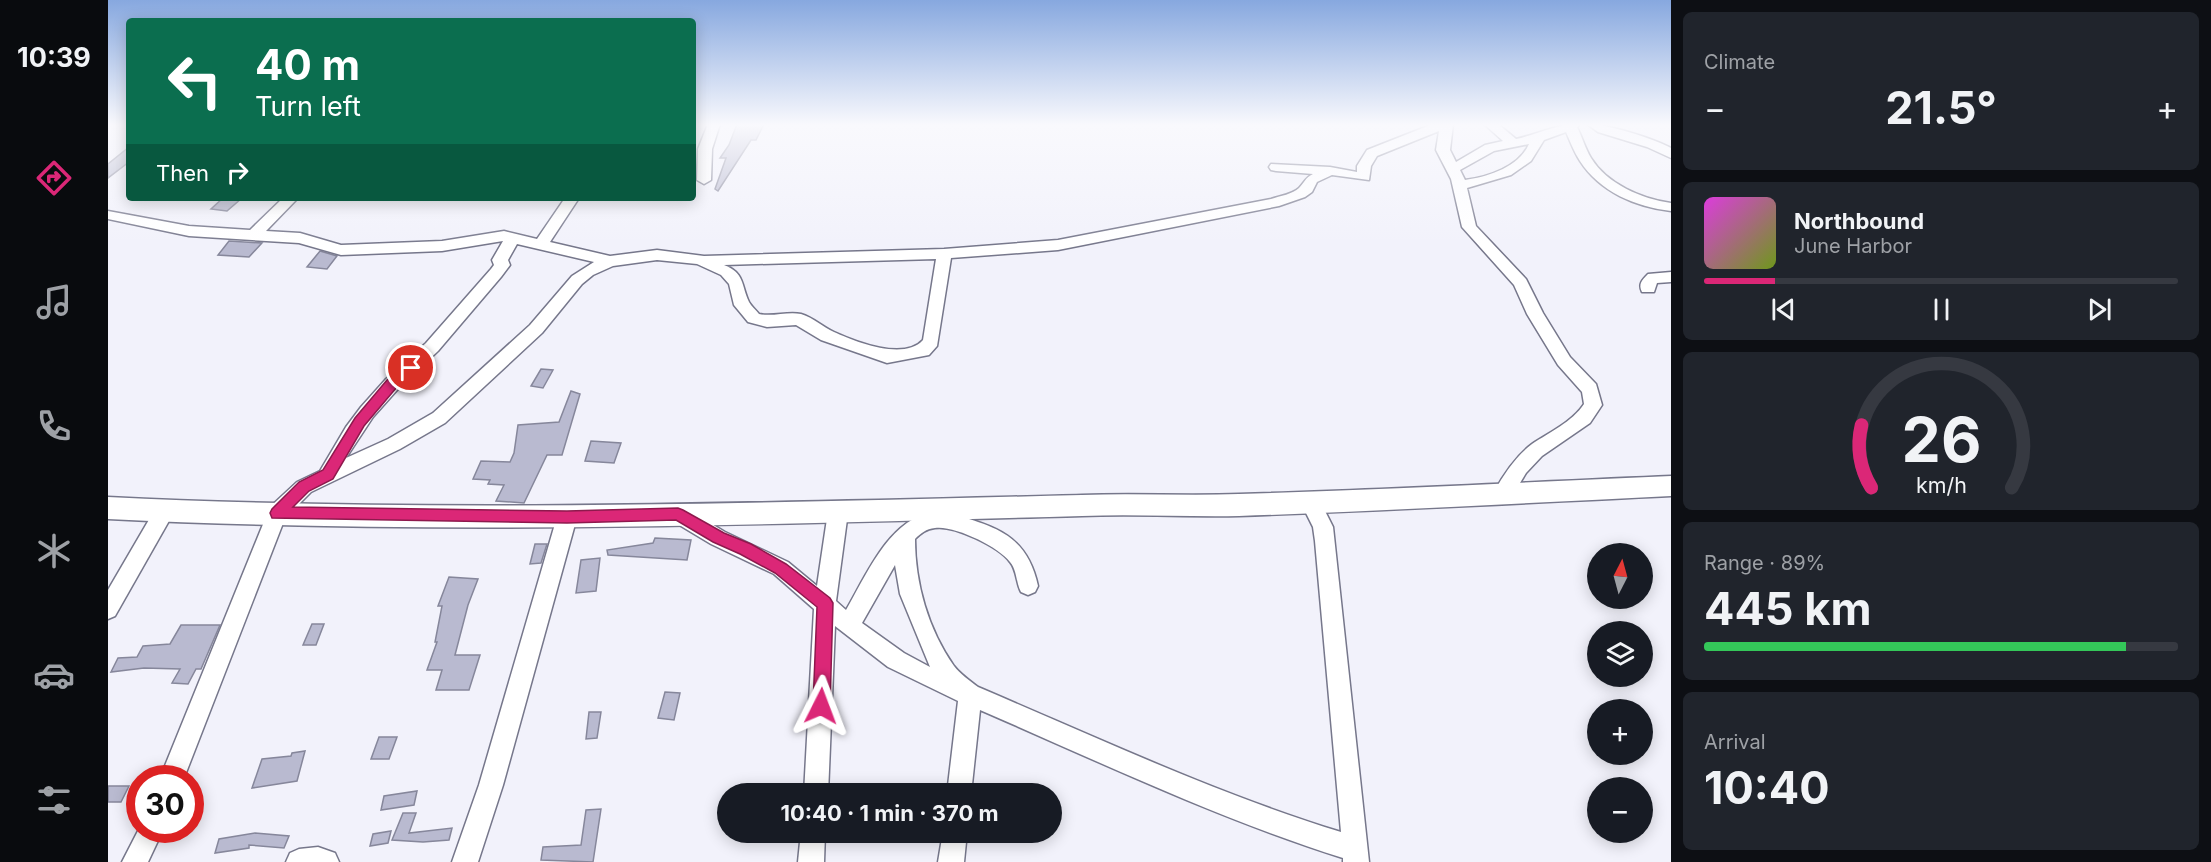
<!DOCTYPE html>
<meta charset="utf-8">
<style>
body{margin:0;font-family:Inter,sans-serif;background:#20242c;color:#f1f3f6;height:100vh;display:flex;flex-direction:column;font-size:22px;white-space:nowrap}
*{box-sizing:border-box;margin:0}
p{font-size:20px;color:#9ea1a6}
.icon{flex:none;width:33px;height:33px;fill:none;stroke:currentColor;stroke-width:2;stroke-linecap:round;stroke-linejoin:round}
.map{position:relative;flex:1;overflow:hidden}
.sheet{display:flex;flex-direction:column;gap:12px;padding:12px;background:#0d0f14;width:540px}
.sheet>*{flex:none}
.guide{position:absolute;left:18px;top:18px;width:570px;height:183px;border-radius:6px;box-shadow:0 3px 15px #0003;background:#0b6e4f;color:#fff;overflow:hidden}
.needle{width:39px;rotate:6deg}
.tools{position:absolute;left:1479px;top:543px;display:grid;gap:12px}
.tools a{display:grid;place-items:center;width:66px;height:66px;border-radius:50%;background:#171b24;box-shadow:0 3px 15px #0003;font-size:30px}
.speed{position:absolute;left:18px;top:765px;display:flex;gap:12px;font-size:30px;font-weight:700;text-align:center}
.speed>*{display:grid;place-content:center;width:78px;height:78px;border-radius:50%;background:#171b24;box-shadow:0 3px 15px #0003;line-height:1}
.speed .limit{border:9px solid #d22;background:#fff;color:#111}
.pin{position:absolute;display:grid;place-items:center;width:51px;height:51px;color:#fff;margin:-26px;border:3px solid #fff;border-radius:50%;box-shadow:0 2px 6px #0007}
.me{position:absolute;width:66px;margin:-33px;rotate:3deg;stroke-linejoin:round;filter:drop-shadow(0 0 4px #0008)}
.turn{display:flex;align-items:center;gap:21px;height:126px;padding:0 30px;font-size:27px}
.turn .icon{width:78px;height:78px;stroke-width:2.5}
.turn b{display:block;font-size:42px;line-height:51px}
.then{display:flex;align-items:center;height:57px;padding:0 30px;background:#0003;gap:12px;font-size:22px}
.big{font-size:45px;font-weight:700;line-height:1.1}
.sheet .card{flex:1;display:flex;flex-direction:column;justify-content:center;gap:9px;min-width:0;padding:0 21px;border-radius:9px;background:#20242c}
.sheet .dial{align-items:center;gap:0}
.dial svg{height:156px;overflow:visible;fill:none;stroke:#363941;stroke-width:7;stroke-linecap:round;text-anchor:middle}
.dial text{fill:#f1f3f6;stroke:none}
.song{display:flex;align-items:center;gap:18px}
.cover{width:72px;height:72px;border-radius:9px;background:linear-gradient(135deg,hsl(300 70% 55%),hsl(80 70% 35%))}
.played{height:6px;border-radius:3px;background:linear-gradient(90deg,#db2777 15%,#363941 15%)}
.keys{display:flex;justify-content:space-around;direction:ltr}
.heat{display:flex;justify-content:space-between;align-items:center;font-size:33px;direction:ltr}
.charge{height:9px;border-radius:4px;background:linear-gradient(90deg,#34c759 89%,#363941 0)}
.trip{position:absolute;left:609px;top:783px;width:345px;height:60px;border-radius:30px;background:#171b24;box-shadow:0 3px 15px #0003;font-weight:700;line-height:60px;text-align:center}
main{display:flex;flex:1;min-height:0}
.dock{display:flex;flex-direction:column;width:108px;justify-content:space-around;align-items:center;background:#090b0e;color:#9ea1a6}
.dock .icon{width:42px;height:42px}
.dock .on{color:#db2777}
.dock b{font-size:27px;color:#f1f3f6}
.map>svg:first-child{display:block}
</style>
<main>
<nav class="dock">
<b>10:39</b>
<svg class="icon on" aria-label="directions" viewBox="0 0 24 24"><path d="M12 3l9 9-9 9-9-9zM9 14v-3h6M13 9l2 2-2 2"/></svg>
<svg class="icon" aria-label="music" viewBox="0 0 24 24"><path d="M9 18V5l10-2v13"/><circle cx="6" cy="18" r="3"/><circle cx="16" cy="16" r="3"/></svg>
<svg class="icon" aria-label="phone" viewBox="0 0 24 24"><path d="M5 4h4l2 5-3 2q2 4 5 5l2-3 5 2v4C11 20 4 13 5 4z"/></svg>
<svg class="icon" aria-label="climate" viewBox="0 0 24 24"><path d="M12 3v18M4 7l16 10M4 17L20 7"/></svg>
<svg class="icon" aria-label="car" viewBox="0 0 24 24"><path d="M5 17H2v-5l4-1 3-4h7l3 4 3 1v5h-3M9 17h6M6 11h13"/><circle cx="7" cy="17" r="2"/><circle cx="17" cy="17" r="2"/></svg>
<svg class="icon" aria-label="filters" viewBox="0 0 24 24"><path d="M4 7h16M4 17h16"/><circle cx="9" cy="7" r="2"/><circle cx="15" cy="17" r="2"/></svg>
</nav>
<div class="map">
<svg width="1563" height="862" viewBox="0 0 1563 862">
<rect width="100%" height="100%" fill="#f2f2fb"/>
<g fill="#b9bad0" stroke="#86879b" stroke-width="1.5">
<path d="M629,124H656L648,140H643L610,191L607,189L618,158H612L621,145Z"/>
<path d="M21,147V162L0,178V164Z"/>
<path d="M115,198H134L119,211L103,209Z"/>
<path d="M121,241L154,243L141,257L110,255Z"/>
<path d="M212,251L229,256L219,269L199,267Z"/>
<path d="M433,369L445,370L435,388L423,386Z"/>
<path d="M463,391L472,394L454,455H439L416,503L388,501L396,485L380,484L382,480L365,479L373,461L402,462L406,453L410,425L451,422Z"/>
<path d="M483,441L513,443L506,463L477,461Z"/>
<path d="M547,538L583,540L579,560L500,555L499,550L545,543Z"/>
<path d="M427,544H439L433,563L422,564Z"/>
<path d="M492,558L488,591L468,593L473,560Z"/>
<path d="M341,577L370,579L360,605L347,655H372L361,690H328L334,670H319L329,642H327L334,606H330Z"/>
<path d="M204,624H216L208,645H195Z"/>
<path d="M73,625H112L93,669H88L80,684L64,683L72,669L36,668L3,672L10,658L29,657L35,646L62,644Z"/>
<path d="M557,692L572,693L566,720L550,718Z"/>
<path d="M481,712H493L489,738L478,739Z"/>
<path d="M271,737H289L281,759H263Z"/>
<path d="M197,751L189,781L144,788L154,759L183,756L184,753Z"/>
<path d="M0,786H21L13,802H0Z"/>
<path d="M309,791L306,805L273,810L276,796Z"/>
<path d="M493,809L485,862L433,860L435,847L473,845L478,810Z"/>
<path d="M295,813H308L301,833L344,828L341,840L315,842L284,840Z"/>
<path d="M283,831L280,843L262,846L265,834Z"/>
<path d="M147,833L181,836L176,848L141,845V848L107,853L111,839Z"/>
</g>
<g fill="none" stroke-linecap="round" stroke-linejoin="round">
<g stroke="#76778b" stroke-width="3">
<g id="street">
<path d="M600,124H612L604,149L603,180L596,184L589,180L590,149Z"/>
<path d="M1325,124H1345L1342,150L1348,162L1377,145L1395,141L1376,124H1390L1408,139C1430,134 1449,124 1472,124L1469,127C1474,137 1477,148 1483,158C1499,184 1534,199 1563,203V211C1528,207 1492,192 1472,161C1466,152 1462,141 1458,132L1436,140L1423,161L1403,175L1359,188L1368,226L1418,279L1435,313L1462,357L1488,384L1494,405L1482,423L1434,456L1418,473L1403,498L1396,500L1389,498L1386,492C1396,474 1408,456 1424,444C1442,432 1464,422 1476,404L1474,392L1450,365L1419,314L1406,285L1354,227L1343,179L1328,150L1331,131L1269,156L1263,166L1261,180L1224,175L1209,182L1204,192L1197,197L1171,206L950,250L843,258L829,346L821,355L779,363L713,340L688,325L659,327L640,322L626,305L621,284L613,275L589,264L549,260L505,266L485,275L474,284L434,333L337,423L292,449L203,492L177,518L76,778H52L162,507L189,482L212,471L238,427L253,407L278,379L318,343L383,269L386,265L384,260L395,241L334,251L233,255L191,243L81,236L0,219V211L81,226L142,230L175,198H190L158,231L192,233L233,245L334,241L396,231L429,239L457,198H471L442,242L502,256L549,250L596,256L836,249L950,240L1163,199C1172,196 1185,194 1191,188C1197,182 1197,178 1205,174L1168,171L1163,170L1161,167L1163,164L1222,167L1249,172V166L1259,150ZM1421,144C1411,167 1380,177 1357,180L1352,170L1386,151ZM409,244L486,262L464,276L422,325L325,413L280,439L238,458L265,417L290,389L330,351L393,277L402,265L400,260ZM828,259L815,340C796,361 748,342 726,332C715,327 706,318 693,314C680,311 665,317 651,314C648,310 643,306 641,302C633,285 637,273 616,265Z"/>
<path d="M1479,124C1499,124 1544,138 1563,148V158L1539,147L1490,132Z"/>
<path d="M1563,272V282L1549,283L1546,292H1534C1530,284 1534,280 1540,274Z"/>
<path d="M1202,493L1209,495L1225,527L1261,862H1235V858C1111,819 992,762 872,710L863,794H839L850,701L780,667L727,626L720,794H696L706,609L666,574L603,544L563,520L560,514L563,508L570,506L577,508L617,532L680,562L709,586L720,512L723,506L730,504L737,506L740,512L728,601L738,610C758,576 779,524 820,513L823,504L830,502L837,504L840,513C886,526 919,534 930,586L927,592L920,595L913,592C908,583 909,570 902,562C891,547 846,525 827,528C818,529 813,533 807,539C807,583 820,629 846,666C852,674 862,681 870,687C990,738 1109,794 1233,832L1207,541L1205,527L1192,501L1195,495ZM787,565L792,594L822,667L796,653L754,623Z"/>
<path d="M56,504L63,506L66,512L7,616L0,619V590L49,506Z"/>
<path d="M459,509L466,511L469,517L395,785L370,862H344L371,785L449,517L452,511Z"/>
<path d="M32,827V830H55L40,862H14Z"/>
<path d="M693,832H717L716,862H690Z"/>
<path d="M835,832H859L856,862H830Z"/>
<path d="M210,847L227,853L231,862H178L182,853L191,849Z"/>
</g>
</g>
<g stroke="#76778b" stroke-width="3">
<path id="secondary" d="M1563,476V496C1419,503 1275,511 1131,516C1079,517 1026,514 974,516C649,525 325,535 0,519V497C325,513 649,503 974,495C1026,493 1079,496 1131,494C1275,490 1419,482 1563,476Z"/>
</g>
<use href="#street" fill="#fff" fill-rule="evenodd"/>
<use href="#secondary" fill="#fff" fill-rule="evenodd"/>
</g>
<linearGradient id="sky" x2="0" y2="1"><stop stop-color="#87a8df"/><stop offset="0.51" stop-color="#f9f9fd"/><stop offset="1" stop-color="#f9f9fd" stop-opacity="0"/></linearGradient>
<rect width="1563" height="245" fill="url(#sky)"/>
<path fill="#db2777" stroke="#8e194d" stroke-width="1.5" d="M303,363L309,368L308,371L289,387L256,426L225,479L201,491L185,507L459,511L570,508L575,510L616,533L643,544L678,564L722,598L725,603L722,706L719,712L713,714L707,712L705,706L709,607L667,573L632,554L605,542L568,520L459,523L164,518L162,513L164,509L191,482L215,470L247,418L279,380Z"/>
</svg>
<div class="tools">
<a><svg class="needle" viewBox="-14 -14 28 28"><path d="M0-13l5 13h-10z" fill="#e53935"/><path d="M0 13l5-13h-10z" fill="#9ea1a6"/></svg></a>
<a><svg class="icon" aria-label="layers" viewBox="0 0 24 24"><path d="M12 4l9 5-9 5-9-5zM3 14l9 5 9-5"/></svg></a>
<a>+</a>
<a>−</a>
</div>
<div class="speed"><div class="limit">30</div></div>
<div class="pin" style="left:303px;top:368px;background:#d93025"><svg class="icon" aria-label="arrive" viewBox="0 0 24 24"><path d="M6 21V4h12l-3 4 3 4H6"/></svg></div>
<svg class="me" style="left:713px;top:706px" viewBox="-20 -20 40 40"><path d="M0-17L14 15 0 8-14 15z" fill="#db2777" stroke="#fff" stroke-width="4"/></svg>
<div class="trip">10:40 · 1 min · 370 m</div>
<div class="guide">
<div class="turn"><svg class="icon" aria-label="left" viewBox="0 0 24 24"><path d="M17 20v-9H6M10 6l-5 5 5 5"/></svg><div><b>40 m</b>Turn left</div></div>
<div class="then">Then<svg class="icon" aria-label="right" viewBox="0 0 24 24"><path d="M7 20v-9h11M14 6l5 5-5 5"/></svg></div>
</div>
</div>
<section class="sheet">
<div class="card"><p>Climate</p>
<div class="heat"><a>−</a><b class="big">21.5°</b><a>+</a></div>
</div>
<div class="card">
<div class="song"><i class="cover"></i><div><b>Northbound</b><p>June Harbor</p></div></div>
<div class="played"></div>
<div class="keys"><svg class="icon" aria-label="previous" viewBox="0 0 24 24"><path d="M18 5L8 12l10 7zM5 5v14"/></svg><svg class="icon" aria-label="pause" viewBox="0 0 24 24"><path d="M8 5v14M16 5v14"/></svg><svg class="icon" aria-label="next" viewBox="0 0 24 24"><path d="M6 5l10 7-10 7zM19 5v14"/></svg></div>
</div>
<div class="card dial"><svg viewBox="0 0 100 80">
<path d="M14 69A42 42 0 1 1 86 69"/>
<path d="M14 69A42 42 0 0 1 9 37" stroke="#db2777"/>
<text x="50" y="56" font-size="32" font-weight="700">26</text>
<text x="50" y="72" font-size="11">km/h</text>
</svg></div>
<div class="card"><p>Range · 89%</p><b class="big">445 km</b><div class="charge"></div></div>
<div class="card"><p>Arrival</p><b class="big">10:40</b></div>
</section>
</main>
